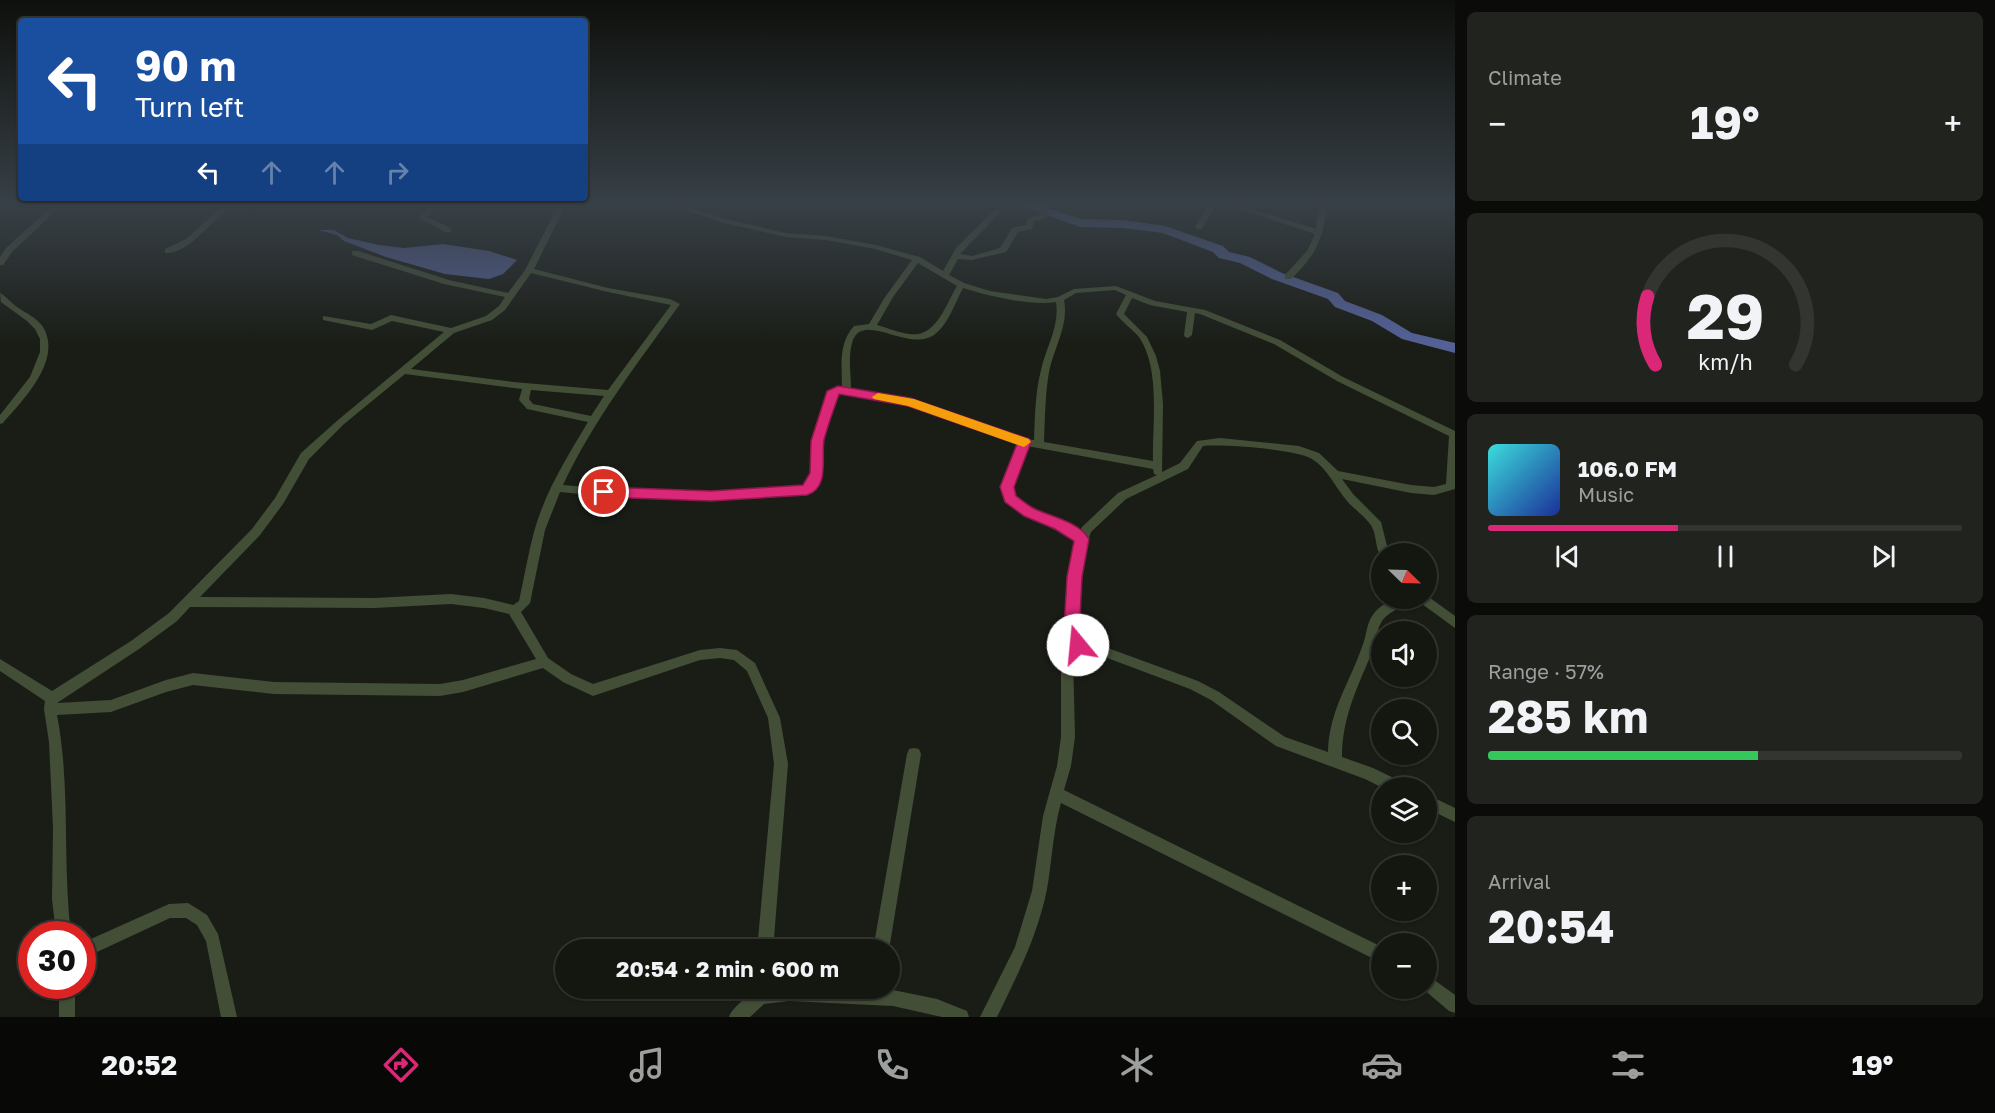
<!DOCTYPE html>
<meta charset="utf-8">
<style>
body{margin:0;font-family:"Golos Text",sans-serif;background:#21231e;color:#f1f3f6;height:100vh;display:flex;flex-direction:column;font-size:22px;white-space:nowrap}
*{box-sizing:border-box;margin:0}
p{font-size:20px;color:#9d9f9f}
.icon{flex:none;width:33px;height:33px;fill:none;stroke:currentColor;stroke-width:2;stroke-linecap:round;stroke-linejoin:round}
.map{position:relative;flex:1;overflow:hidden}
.sheet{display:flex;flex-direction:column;gap:12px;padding:12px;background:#0b0c09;width:540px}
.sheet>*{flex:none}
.guide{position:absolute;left:18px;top:18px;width:570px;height:183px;border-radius:6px;box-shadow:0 2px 4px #0004,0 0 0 2px #333530;background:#1a4fa0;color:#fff;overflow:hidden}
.needle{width:39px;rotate:113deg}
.tools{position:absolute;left:1371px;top:543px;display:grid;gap:12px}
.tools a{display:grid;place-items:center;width:66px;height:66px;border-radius:50%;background:#141610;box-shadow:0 2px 4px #0004,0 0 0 2px #333530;font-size:30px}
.speed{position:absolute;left:18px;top:921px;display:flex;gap:12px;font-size:30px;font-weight:700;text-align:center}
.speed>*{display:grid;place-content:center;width:78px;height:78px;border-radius:50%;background:#141610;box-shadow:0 2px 4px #0004,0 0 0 2px #333530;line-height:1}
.speed .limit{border:9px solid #d22;background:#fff;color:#111}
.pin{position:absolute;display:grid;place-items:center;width:51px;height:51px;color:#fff;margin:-26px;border:3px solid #fff;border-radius:50%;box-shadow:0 2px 6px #0007}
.me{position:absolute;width:66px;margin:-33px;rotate:343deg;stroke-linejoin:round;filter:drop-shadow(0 0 4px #0008)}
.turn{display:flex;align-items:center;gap:21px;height:126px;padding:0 18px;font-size:27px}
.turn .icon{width:78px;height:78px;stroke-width:2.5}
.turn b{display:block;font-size:42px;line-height:51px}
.lanes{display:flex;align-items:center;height:57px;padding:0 18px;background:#0003;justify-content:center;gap:30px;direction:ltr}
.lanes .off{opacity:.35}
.big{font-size:45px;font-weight:700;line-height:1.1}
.sheet .card{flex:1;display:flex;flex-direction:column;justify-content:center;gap:9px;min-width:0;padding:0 21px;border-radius:9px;background:#21231e}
.sheet .dial{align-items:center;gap:0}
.dial svg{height:156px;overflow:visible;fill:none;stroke:#333530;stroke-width:7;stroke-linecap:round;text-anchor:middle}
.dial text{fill:#f1f3f6;stroke:none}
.song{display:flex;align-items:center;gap:18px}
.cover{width:72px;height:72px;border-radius:9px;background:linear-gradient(135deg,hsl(180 70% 55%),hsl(230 70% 35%))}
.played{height:6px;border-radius:3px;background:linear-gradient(90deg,#db2777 40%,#333530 40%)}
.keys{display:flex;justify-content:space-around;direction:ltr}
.heat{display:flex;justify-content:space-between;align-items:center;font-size:33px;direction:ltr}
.charge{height:9px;border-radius:4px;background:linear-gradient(90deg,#34c759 57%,#333530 0)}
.trip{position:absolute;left:555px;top:939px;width:345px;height:60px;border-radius:30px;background:#141610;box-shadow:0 2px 4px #0004,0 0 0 2px #333530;font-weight:700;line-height:60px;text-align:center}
.tabs{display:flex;height:96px;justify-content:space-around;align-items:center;background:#080906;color:#9d9f9f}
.tabs .icon{width:42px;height:42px}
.tabs .current{color:#db2777}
.tabs b{font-size:27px;color:#f1f3f6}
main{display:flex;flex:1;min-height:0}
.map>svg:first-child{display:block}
</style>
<main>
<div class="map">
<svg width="1455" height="1017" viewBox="0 0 1455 1017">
<rect width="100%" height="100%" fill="#1a1d16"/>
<path fill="#546197" d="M318,230H334L348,238L379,245L404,248L443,244L489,251L517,260L503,274L489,279L445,274L386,257L344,241L337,235Z"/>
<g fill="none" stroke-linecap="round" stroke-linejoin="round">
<path fill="#546197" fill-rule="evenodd" d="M1011,202H1030L1081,219L1123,220L1165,226L1223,246L1229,252L1250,257L1282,273L1338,293L1345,301L1382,315L1412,333L1455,343V353L1402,339L1372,321L1335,307L1328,299L1272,279L1240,263L1219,258L1213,252L1163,233L1123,228L1080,227Z"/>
<g fill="#434e37" fill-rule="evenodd">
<path d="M57,202H65L12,252L3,265H0V257L6,248Z"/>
<path d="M228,202H259C251,206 239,203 231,207C211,219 191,254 165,253V249L186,239Z"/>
<path d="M322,202H366L363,204H325Z"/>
<path d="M433,202H440L427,217L451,228V232H445L419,218Z"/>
<path d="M560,202H567L534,269L608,288L670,299L680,304C638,363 594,419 563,485L622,490L711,492L804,486L810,473L814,434L827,394L835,388H842C842,365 838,344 854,326L869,324L885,297L912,260L875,249L826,240L786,237L724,223L661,202H672L726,219L786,233L826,236L876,245L920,257L943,271L956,248L995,209L1002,211L960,254L972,256L1000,248L1012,228L1026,225L1028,218L1039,215L1040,210H1046V218L1034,221L1032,229L1018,232L1006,252L972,260L958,259L949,275L964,283L990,291L1046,299L1058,297L1074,289L1116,286L1155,301L1205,310L1280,340L1343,377L1455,431V489L1434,495L1411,493L1342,479L1353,494L1381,522L1389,554H1382V558C1375,550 1377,537 1372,527C1367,518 1354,509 1347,501C1335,487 1328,469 1312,459C1296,449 1223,444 1203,446L1188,469L1126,499L1091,532L1083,557L1077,640H1086L1198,681L1219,692L1285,737L1328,752C1329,711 1349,684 1362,647C1367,635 1366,622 1375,612C1384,602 1396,598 1409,598C1402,610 1387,611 1381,623C1376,631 1377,641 1373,650C1358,686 1342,717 1342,757L1373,768L1404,783L1406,788H1383L1365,779L1276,746L1211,700L1190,689L1086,650L1075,651L1073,656L1075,737L1071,766L1064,790L1382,947V963L1061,803C1053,831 1052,861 1047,889C1038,935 1017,976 997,1017H980L1015,947L1032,891L1043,816L1057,766L1061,737V656L1065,646L1071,557L1077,541L1022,513L1005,502L1002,487L1018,444L909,405L840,393L836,396L823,440L819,479L811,493L711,500L622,498L560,492L545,530L530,603L521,612L548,658L571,674L593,684L700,650L720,648L737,650L755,663L780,718L788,764L773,950H757L774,764L768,718L747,671L734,660L720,658L700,660L593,696L563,682L543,668L463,692L440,696L274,694L193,685L166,692L111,712L57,715C71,787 62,861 71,934H56L52,899L53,828L49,742L44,709L45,701L0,671V659L52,691L131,641L169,613L252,529L275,498L301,453L338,420L444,332L392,321L372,330L323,320V316L371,324L391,315L451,328L486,316L499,306L505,297L444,284L352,255V251H358L449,280L508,293L525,270ZM918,263L957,286C946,304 936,338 910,334C899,333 888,328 877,325L893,297ZM531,273L608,292L671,305L608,390L513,382L411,369L454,333L492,320L505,310ZM963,288C989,296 1030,306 1056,302C1060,326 1046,347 1041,370C1035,393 1035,417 1034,440L1025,439L913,400L851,389C851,374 848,358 852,343C861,309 908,353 934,335C948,325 955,303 963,288ZM1115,290L1126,295L1116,314C1123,323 1132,329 1139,337C1161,370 1152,424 1153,461L1044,442C1045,419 1045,395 1049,372C1054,347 1069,326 1064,300L1076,293ZM1132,298L1150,305L1187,312L1184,335L1185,337L1188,338L1192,335L1195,313L1200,314L1274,344L1337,381L1449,436L1446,484L1434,487L1411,485L1338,471L1319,453L1299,446L1220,438L1197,441L1180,463L1162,472L1163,404L1160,371L1156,356L1147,337L1124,314ZM405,374L522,389L519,400L527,409L588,422C567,457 545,492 534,532C528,554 524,578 519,601L513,605L484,598L451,594L374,598L200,597L260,535L283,504L309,459L344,424ZM531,390L604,396L591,416L533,404L529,399ZM1027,446L1153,469L1154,474L1157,475L1118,493L1082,527L1080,532L1030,507L1014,497L1012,487ZM451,604L484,608L509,614L536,659L463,680L440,684L274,682L193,673L166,680L111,700L57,703L139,649L177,621L190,607L374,608Z"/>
<path d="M1150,202H1157L1153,210H1150L1146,208Z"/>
<path d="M1210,202H1217L1202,229H1196L1195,227Z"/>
<path d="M1218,202H1230L1316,229L1319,202H1327C1324,238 1317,254 1291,279H1285V275L1307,251L1315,234Z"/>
<path d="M0,293C6,296 11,303 17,307C26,313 37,318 43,327C63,360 23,400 3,423L0,424V415L30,377L40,352V339L35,329L27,321L1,302Z"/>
<path d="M1426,595L1455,616V628L1418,601L1416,598H1426Z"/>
<path d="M914,748L919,749L921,754L889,950H873L907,754L909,749Z"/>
<path d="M1426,794L1455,808V822L1426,808Z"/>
<path d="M188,903L207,915L218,934L237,1017H221L206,941L197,925L186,918H170L82,959V943L169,904Z"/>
<path d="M1426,974L1455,995V1013L1449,1011L1422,988H1426Z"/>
<rect x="59" y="986" width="16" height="31"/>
<path d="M861,988L893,990L937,999L967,1011L969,1017H942L893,1006L789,1001L764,1004L750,1017H729C733,1006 750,994 761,989Z"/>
</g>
</g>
<linearGradient id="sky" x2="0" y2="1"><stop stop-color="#0e100c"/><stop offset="0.59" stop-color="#384047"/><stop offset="1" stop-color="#384047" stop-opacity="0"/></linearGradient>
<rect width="1455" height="345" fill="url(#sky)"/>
<path fill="#db2777" stroke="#8e194d" stroke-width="1.5" d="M838,386L910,398L1029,439L1031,442L1014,487L1016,496C1022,500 1028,506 1035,509C1052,517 1079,522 1089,539L1082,577L1079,638L1084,640L1086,645L1084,650L1071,653L1065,651L1063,646L1067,577L1074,541L1055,529L1024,516L1005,502L1000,487L1017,444L908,406L839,394C834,409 828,424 824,440C821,457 830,488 807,495L711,501L604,497L597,492L604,487L711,491L803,485L810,473L811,441L827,391Z"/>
<path fill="#f59e0b" d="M878,393L914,399L1029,439L1031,442L1024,447L908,406L874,399L872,397Z"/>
</svg>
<div class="tools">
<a><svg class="needle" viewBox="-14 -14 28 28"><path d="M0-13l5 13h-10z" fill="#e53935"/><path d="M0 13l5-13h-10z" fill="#9d9f9f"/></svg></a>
<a><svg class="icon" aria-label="sound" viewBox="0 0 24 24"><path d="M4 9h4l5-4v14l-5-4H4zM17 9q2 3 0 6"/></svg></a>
<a><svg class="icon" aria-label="search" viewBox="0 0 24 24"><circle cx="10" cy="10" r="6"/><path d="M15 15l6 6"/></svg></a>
<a><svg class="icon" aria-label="layers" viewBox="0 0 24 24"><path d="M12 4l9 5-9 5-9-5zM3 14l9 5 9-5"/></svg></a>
<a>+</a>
<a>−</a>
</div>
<div class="speed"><div class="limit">30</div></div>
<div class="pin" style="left:604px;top:492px;background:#d93025"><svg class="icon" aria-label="arrive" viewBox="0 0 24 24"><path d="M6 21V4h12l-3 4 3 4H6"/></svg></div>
<svg class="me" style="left:1078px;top:645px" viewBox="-20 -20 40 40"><circle r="19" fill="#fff"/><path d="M0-13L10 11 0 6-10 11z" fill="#db2777"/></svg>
<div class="trip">20:54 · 2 min · 600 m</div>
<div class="guide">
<div class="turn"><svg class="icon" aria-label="left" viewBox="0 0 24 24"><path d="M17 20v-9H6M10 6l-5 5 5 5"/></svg><div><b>90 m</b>Turn left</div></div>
<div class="lanes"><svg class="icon" aria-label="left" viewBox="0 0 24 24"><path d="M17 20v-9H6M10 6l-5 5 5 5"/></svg><svg class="icon off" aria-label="ahead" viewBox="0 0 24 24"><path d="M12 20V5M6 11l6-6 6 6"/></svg><svg class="icon off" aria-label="ahead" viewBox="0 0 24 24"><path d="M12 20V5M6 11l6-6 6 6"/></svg><svg class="icon off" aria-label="right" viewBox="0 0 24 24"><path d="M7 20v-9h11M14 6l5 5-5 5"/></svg></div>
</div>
</div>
<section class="sheet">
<div class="card"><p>Climate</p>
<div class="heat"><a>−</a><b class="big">19°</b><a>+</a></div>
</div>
<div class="card dial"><svg viewBox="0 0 100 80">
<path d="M14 69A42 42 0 1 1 86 69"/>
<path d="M14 69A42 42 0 0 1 10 34" stroke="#db2777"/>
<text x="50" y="56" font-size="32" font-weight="700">29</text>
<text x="50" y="72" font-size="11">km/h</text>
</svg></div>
<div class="card">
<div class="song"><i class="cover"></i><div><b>106.0 FM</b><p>Music</p></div></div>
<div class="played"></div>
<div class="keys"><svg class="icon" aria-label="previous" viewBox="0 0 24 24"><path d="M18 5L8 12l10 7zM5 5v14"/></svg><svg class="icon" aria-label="pause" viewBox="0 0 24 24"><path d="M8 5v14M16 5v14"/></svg><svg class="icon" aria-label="next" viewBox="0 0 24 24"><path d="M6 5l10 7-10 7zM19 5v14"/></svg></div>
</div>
<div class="card"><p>Range · 57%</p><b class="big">285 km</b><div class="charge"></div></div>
<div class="card"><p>Arrival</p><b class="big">20:54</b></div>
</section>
</main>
<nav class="tabs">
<b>20:52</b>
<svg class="icon current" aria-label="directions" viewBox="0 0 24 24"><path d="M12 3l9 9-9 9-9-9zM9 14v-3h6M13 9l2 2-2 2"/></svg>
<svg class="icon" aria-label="music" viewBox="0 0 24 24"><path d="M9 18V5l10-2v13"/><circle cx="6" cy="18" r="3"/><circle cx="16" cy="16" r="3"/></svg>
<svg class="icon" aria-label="phone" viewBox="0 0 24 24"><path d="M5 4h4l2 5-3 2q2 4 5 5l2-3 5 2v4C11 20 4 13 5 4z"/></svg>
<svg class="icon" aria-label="climate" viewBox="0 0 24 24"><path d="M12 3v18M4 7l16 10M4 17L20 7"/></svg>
<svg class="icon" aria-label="car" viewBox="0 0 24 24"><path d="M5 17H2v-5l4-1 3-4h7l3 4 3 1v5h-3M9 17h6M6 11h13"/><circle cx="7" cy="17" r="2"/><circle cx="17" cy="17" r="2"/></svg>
<svg class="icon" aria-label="filters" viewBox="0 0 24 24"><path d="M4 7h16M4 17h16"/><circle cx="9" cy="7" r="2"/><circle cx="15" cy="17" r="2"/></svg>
<b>19°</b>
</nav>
